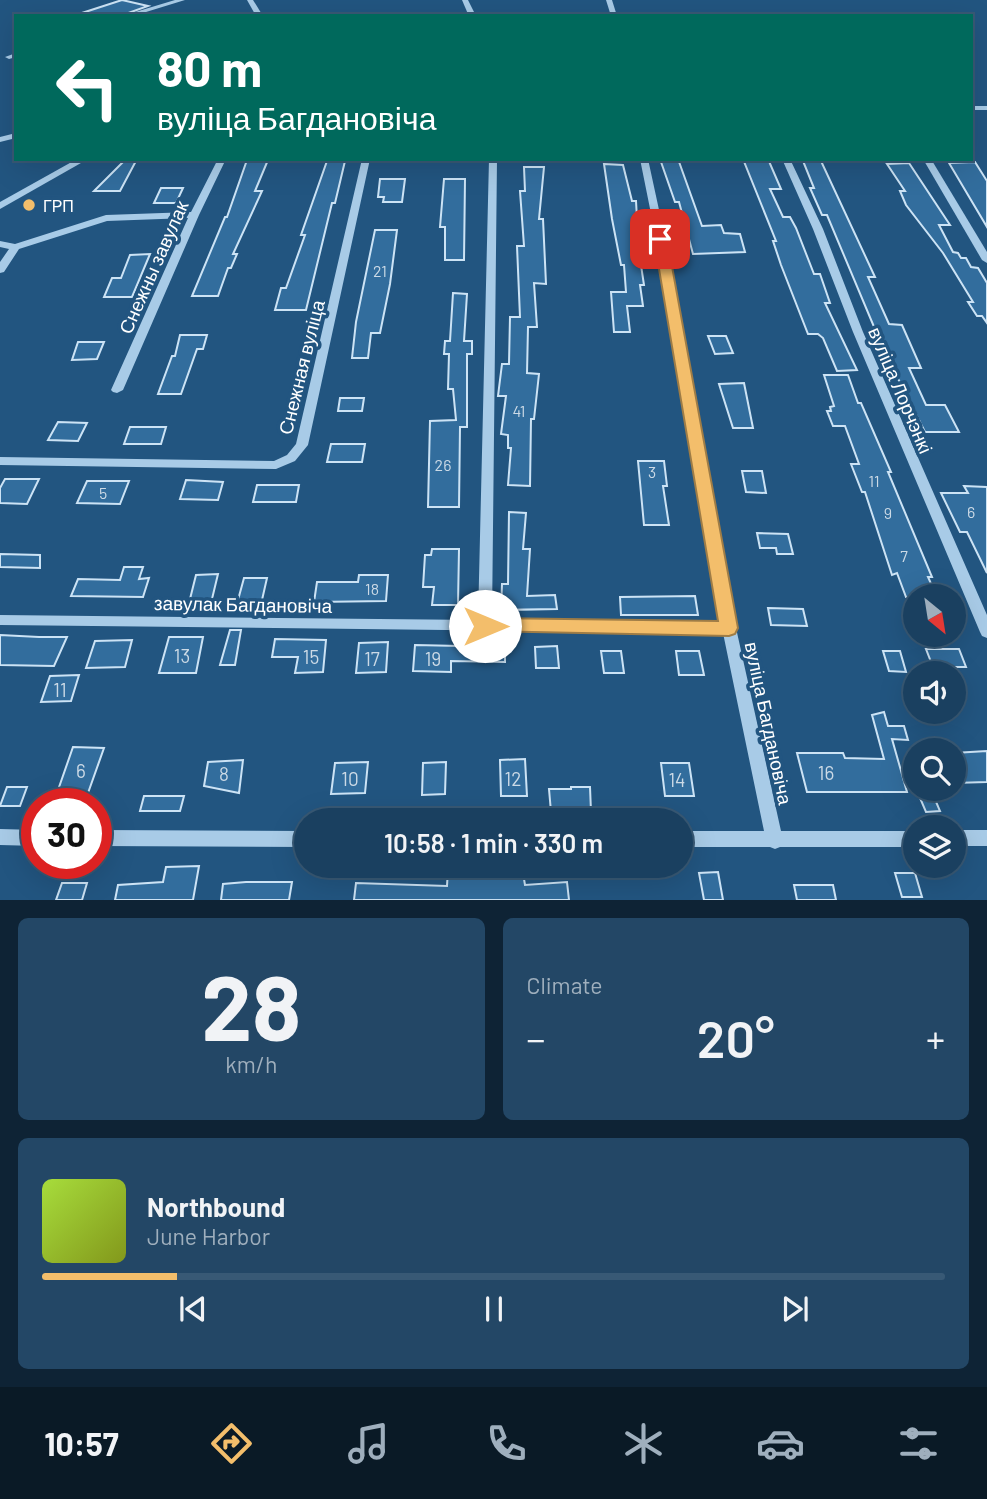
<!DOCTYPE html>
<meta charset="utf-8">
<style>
body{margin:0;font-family:Barlow,sans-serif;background:#234766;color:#f1f3f6;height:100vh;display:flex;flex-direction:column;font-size:26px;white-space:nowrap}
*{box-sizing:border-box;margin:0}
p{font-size:23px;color:#9fafbd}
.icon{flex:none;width:38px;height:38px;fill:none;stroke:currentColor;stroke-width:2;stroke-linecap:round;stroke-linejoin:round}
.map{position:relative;height:900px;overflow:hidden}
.drawer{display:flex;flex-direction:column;gap:18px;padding:18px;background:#0e2335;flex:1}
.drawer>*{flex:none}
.top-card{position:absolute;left:14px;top:14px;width:959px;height:147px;border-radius:0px;box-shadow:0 7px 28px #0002,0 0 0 2px #385975;background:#00695c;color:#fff;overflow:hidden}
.needle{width:46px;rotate:150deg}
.buttons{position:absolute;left:903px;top:584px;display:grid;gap:14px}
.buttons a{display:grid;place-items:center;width:63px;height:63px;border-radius:50%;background:#1a4060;box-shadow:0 7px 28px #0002,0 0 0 2px #385975;font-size:35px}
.speed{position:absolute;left:21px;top:788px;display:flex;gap:14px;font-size:35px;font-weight:700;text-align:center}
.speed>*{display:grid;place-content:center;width:91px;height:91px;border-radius:50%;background:#1a4060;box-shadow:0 7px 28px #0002,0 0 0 2px #385975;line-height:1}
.speed .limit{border:10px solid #d22;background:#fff;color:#111}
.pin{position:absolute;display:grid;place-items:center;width:60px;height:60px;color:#fff;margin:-30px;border-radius:14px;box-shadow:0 4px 10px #0006}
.me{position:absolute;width:77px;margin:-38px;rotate:90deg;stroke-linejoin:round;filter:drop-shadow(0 0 5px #0008)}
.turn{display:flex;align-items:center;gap:24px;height:147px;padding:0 28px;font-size:32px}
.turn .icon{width:91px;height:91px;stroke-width:2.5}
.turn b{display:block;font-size:49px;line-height:60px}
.big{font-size:52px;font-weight:600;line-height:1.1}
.drawer .widget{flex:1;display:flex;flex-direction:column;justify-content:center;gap:10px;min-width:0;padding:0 24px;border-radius:10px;background:#234766}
.drawer .dial{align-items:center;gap:0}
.dial b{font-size:91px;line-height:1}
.song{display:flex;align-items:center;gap:21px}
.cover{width:84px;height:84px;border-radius:10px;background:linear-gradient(135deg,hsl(80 70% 55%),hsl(70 70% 35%))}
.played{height:7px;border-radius:4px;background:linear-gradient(90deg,#f3be6b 15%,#385975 15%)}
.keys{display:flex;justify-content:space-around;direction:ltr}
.heat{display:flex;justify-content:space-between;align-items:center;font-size:38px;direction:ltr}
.drawer .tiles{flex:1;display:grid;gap:18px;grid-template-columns:1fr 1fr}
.widget:last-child{grid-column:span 2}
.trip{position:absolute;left:294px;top:808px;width:399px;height:70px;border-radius:35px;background:#1a4060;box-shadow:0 7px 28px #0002,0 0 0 2px #385975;font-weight:600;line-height:70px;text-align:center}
.menu{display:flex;height:112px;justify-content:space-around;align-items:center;background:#0a1a26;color:#9fafbd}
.menu .icon{width:49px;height:49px}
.menu .current{color:#f3be6b}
.menu b{font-size:32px;color:#f1f3f6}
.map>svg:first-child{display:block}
</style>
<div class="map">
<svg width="987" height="901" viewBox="0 0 987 901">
<rect width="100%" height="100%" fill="#225580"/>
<g fill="#326d9d" stroke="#cce3f5" stroke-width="2">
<path d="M122,0L148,6L120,16H83L82,13Z"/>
<path d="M126,159H137L120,191H94Z"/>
<path d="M660,159H678L702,226L721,225L724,233L740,234L745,252L693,254L679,202H675Z"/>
<path d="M743,159H768L781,189H770L783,217H790L796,228L814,274H820L830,303H825L857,370L837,371L823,338L818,334H808L781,265L773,241H776Z"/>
<path d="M247,160H268L255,191H262L233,254H237L231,268H228L218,296H192L225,217H227Z"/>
<path d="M327,161H345L335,203H332L306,310H275L281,288H286L305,235H301Z"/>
<path d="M803,161H821L875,277H868L889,324L902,325L921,368H909L926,405H945L959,432H925L885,353L827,215H822L810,188H814Z"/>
<path d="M975,162L987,181V227L949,163Z"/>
<path d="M909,163L950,225H939L953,252L958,253L961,258H966L971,267L978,268L987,283V323L982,316H977L968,302H973L943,253L906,205L900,191H905L887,164Z"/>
<path d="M604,164L623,165L632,201H636L637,219H635L642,252H639L644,285H640L643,306H627L630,332H614L611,292H626L624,265H621L612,219Z"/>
<path d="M524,167H544L539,219H543L546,284L534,283L537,327H528L527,373L539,374L534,419H531L530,486L508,485L511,448H508V435L501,434L506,396H498L502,364H509L510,317H520L517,246H524L520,191H525Z"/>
<path d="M380,179H405L402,202H383L384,197H378Z"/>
<path d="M444,179H465L464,260H445V227H440Z"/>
<path d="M161,188H183L176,203H154Z"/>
<path d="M375,230H397L390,284L380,333H371L368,358H352L356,322Z"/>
<path d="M150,254L132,297H104L112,278H121L130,255Z"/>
<path d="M453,293L467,294L464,341H472V354H467V427H460L459,507H428L430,421L456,420L453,389H448L449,354H444L445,341H450Z"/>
<path d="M180,335H207L203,349H197L181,394H158L172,356H175Z"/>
<path d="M708,336H726L733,353L715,354Z"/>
<path d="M78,342H104L97,359L72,360Z"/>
<path d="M824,375H848L858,403H861L891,472H888L932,577H928L937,597H906L897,573L892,575L865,492H862L851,464H859L845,426H833L827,411H831L830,407L834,406Z"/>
<path d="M744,383L753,428H733L719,384Z"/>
<path d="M340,398H364L362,411H338Z"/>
<path d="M58,422L87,423L78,441L48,440Z"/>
<path d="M130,427H166L161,444H124Z"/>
<path d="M331,444H365L362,462H327Z"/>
<path d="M638,461H664L667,486H663L669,525H644Z"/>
<path d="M742,471H762L766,493L746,492Z"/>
<path d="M5,479H39L27,504L0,503V488Z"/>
<path d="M186,480L223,482L218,500L180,499Z"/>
<path d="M87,481H129L120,504L77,503Z"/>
<path d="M257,485H299L296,502H253Z"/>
<path d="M964,486L987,487V573L967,532H960L941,493H968Z"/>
<path d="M509,512L526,513L523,549H530L527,596L555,595L557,609L501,610L502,584H508Z"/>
<path d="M757,533L788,534L793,554H777L776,548H760Z"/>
<path d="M432,549H459L458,605H432L434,587H423L425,555H431Z"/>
<path d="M0,554L40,555V568L0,567Z"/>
<path d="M124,567H143L139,579L149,578L143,597L71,596L78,579L120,580Z"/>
<path d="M218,574L212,599H190L196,575Z"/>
<path d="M359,575H388L386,601L314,602L317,582H358Z"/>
<path d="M244,578H267L262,600H238Z"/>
<path d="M695,596L698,615H621L620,597Z"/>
<path d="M768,608L803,609L807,626L771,625Z"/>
<path d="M230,630H241L235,665H220Z"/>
<path d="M0,635L39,637H67L54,666L0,665Z"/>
<path d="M169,637H203L196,673H159Z"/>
<path d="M275,639L326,640L323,672L295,673L298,657H272Z"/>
<path d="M132,640L125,667L86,668L95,641Z"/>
<path d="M388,642L386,672L356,673L359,643Z"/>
<path d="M415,645L505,647V662L451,661V672L413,671Z"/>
<path d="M557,646L559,668H536L535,647Z"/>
<path d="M926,649H959L966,667H933Z"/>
<path d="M601,651H621L624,673H604Z"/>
<path d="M676,651H699L704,675H679Z"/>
<path d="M883,651H900L906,672L889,671Z"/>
<path d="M79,675L71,701L41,702L50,676Z"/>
<path d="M884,712L888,726H904L908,740L892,739L907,792H807L797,753H843L845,758L884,759L872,715Z"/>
<path d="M73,747L104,748L88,793H57Z"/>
<path d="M987,751V782L954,783V753Z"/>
<path d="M525,759L527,796H501L500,760Z"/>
<path d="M243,760L239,793L204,786L208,762Z"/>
<path d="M368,762L365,793L331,794L335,763Z"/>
<path d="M446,762L445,794L422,795L423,763Z"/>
<path d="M661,763H689L694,796H665Z"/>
<path d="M7,787H27L20,806H0Z"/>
<path d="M571,787H590L591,812H551L549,789H571Z"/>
<path d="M931,790L940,811L926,812L917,791Z"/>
<path d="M144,796H184L180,811H140Z"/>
<path d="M199,866L193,900H115L118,885L163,882L166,867Z"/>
<path d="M463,868V879H524L525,885L567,882L569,900H354L356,883L447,886L448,869Z"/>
<path d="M718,872L723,900H704L699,873Z"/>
<path d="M895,873H915L922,897H902Z"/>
<path d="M246,882H292L289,900H221L223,884Z"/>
<path d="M62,883H87L82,900H56Z"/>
<path d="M794,885H833L836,900H797Z"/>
</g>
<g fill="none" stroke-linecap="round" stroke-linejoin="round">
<g fill="#a8cbe7" fill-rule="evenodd">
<path d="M175,0H185L133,16H122Z"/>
<path d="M247,0H253L263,16H256Z"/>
<path d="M462,0H468L476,16L468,14Z"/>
<path d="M606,0H612L617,16H611Z"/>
<path d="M16,53V57L9,59L5,57Z"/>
<rect x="971" y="106" width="16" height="4"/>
<path d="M16,133V138L0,142V137Z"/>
<path d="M77,159H88L0,209V202Z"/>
<path d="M218,159H226L199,215L123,390L117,393L113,392L111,390L188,218L107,221L19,249L4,272L0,273V262L9,249L0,247V241L15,244L106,215L191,212Z"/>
<path d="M362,159H370L308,445L295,461L276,469L0,465V457L274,461L287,455L296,444Z"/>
<path d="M489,159H497L492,620L721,622L667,293L640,159H648L677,293L736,628L781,831H915V847H780L775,849L770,847H681V831H764L723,633L0,625V615L478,620Z"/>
<path d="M782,159H790L823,229L863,332L987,615V638L982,636L980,632L853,332L813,229Z"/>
<path d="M923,159H931L987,252V263L982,260Z"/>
<path d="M0,829L37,830V846L0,845Z"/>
<path d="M96,830L306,831V847L96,846Z"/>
<rect x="954" y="830" width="33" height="16"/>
</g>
</g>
<path fill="#f3be6b" stroke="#9e7c46" stroke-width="2" d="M660,235L667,239L738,628L735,634L729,636L478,631L476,626L478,621L485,618L718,621L654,239Z"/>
<circle fill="#f3be6b" stroke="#225580" stroke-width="2.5" cx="29" cy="205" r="7"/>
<g text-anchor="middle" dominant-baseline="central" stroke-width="7" stroke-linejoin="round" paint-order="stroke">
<g font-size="16" fill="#fff" stroke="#225580" text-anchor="start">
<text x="43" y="205">ГРП</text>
</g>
<g font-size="16" fill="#ccdae6">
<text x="380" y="270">21</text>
<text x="519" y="410">41</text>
<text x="443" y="464">26</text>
<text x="652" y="471">3</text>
<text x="874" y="480">11</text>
<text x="103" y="492">5</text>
<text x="971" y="511">6</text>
<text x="888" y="512">9</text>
<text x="904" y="555">7</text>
<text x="372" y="588">18</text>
</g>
<g font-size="19" fill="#fff" stroke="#225580">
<text transform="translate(153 267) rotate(-66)">Снежны завулак</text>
<text transform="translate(301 367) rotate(-76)">Снежная вуліца</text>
<text transform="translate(901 390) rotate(67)">вуліца Лорчэнкі</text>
<text transform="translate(243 604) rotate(1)">завулак Багдановіча</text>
<text transform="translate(769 723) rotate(78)">вуліца Багдановіча</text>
</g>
<g font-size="19" fill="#ccdae6">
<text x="182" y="655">13</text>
<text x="311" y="656">15</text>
<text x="372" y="658">17</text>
<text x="433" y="658">19</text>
<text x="60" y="689">11</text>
<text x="81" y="770">6</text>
<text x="826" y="772">16</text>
<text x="224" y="773">8</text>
<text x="350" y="778">10</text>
<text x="513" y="778">12</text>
<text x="677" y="779">14</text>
</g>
</g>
</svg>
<div class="buttons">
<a><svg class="needle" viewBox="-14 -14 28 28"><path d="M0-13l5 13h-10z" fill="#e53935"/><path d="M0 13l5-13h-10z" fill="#9fafbd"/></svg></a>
<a><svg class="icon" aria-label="sound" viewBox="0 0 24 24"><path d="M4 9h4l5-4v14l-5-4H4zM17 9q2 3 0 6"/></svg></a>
<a><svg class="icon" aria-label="search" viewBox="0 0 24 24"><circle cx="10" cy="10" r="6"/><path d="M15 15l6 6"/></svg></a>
<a><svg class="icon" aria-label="layers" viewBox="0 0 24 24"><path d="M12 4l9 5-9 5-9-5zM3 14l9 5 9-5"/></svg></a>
</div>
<div class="speed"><div class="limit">30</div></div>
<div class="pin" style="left:660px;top:239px;background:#d93025"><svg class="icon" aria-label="arrive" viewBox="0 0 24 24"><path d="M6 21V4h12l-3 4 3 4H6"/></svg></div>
<svg class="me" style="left:485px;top:626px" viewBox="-20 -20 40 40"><circle r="19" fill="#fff"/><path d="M0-13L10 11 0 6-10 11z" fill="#f3be6b"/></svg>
<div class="trip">10:58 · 1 min · 330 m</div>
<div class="top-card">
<div class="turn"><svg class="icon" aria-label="left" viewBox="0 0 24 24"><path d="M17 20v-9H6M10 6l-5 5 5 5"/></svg><div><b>80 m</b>вуліца Багдановіча</div></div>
</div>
</div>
<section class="drawer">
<div class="tiles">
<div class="widget dial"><b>28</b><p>km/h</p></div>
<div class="widget"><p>Climate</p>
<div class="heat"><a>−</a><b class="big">20°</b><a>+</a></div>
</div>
<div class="widget">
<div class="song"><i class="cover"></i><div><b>Northbound</b><p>June Harbor</p></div></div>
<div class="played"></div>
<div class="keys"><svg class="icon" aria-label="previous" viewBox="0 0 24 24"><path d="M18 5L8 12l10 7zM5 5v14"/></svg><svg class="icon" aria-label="pause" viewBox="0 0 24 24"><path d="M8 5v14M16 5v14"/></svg><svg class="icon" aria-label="next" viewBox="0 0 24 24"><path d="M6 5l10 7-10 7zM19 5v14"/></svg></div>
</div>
</div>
</section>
<nav class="menu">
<b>10:57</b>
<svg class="icon current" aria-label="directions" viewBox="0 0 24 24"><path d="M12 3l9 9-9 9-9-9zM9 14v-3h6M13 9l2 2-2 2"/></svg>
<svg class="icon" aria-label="music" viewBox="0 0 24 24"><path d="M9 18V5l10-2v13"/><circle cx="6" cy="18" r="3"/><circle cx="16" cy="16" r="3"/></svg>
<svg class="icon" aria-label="phone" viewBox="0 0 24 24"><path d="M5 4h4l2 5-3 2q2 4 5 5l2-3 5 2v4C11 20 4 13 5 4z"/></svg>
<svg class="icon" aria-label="climate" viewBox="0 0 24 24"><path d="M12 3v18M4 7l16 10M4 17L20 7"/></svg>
<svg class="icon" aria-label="car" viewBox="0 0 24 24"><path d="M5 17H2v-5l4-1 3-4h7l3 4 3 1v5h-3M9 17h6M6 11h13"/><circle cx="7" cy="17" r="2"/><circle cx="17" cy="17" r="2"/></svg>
<svg class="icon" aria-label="filters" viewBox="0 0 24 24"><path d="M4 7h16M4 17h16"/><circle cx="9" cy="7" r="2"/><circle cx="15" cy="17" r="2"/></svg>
</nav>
